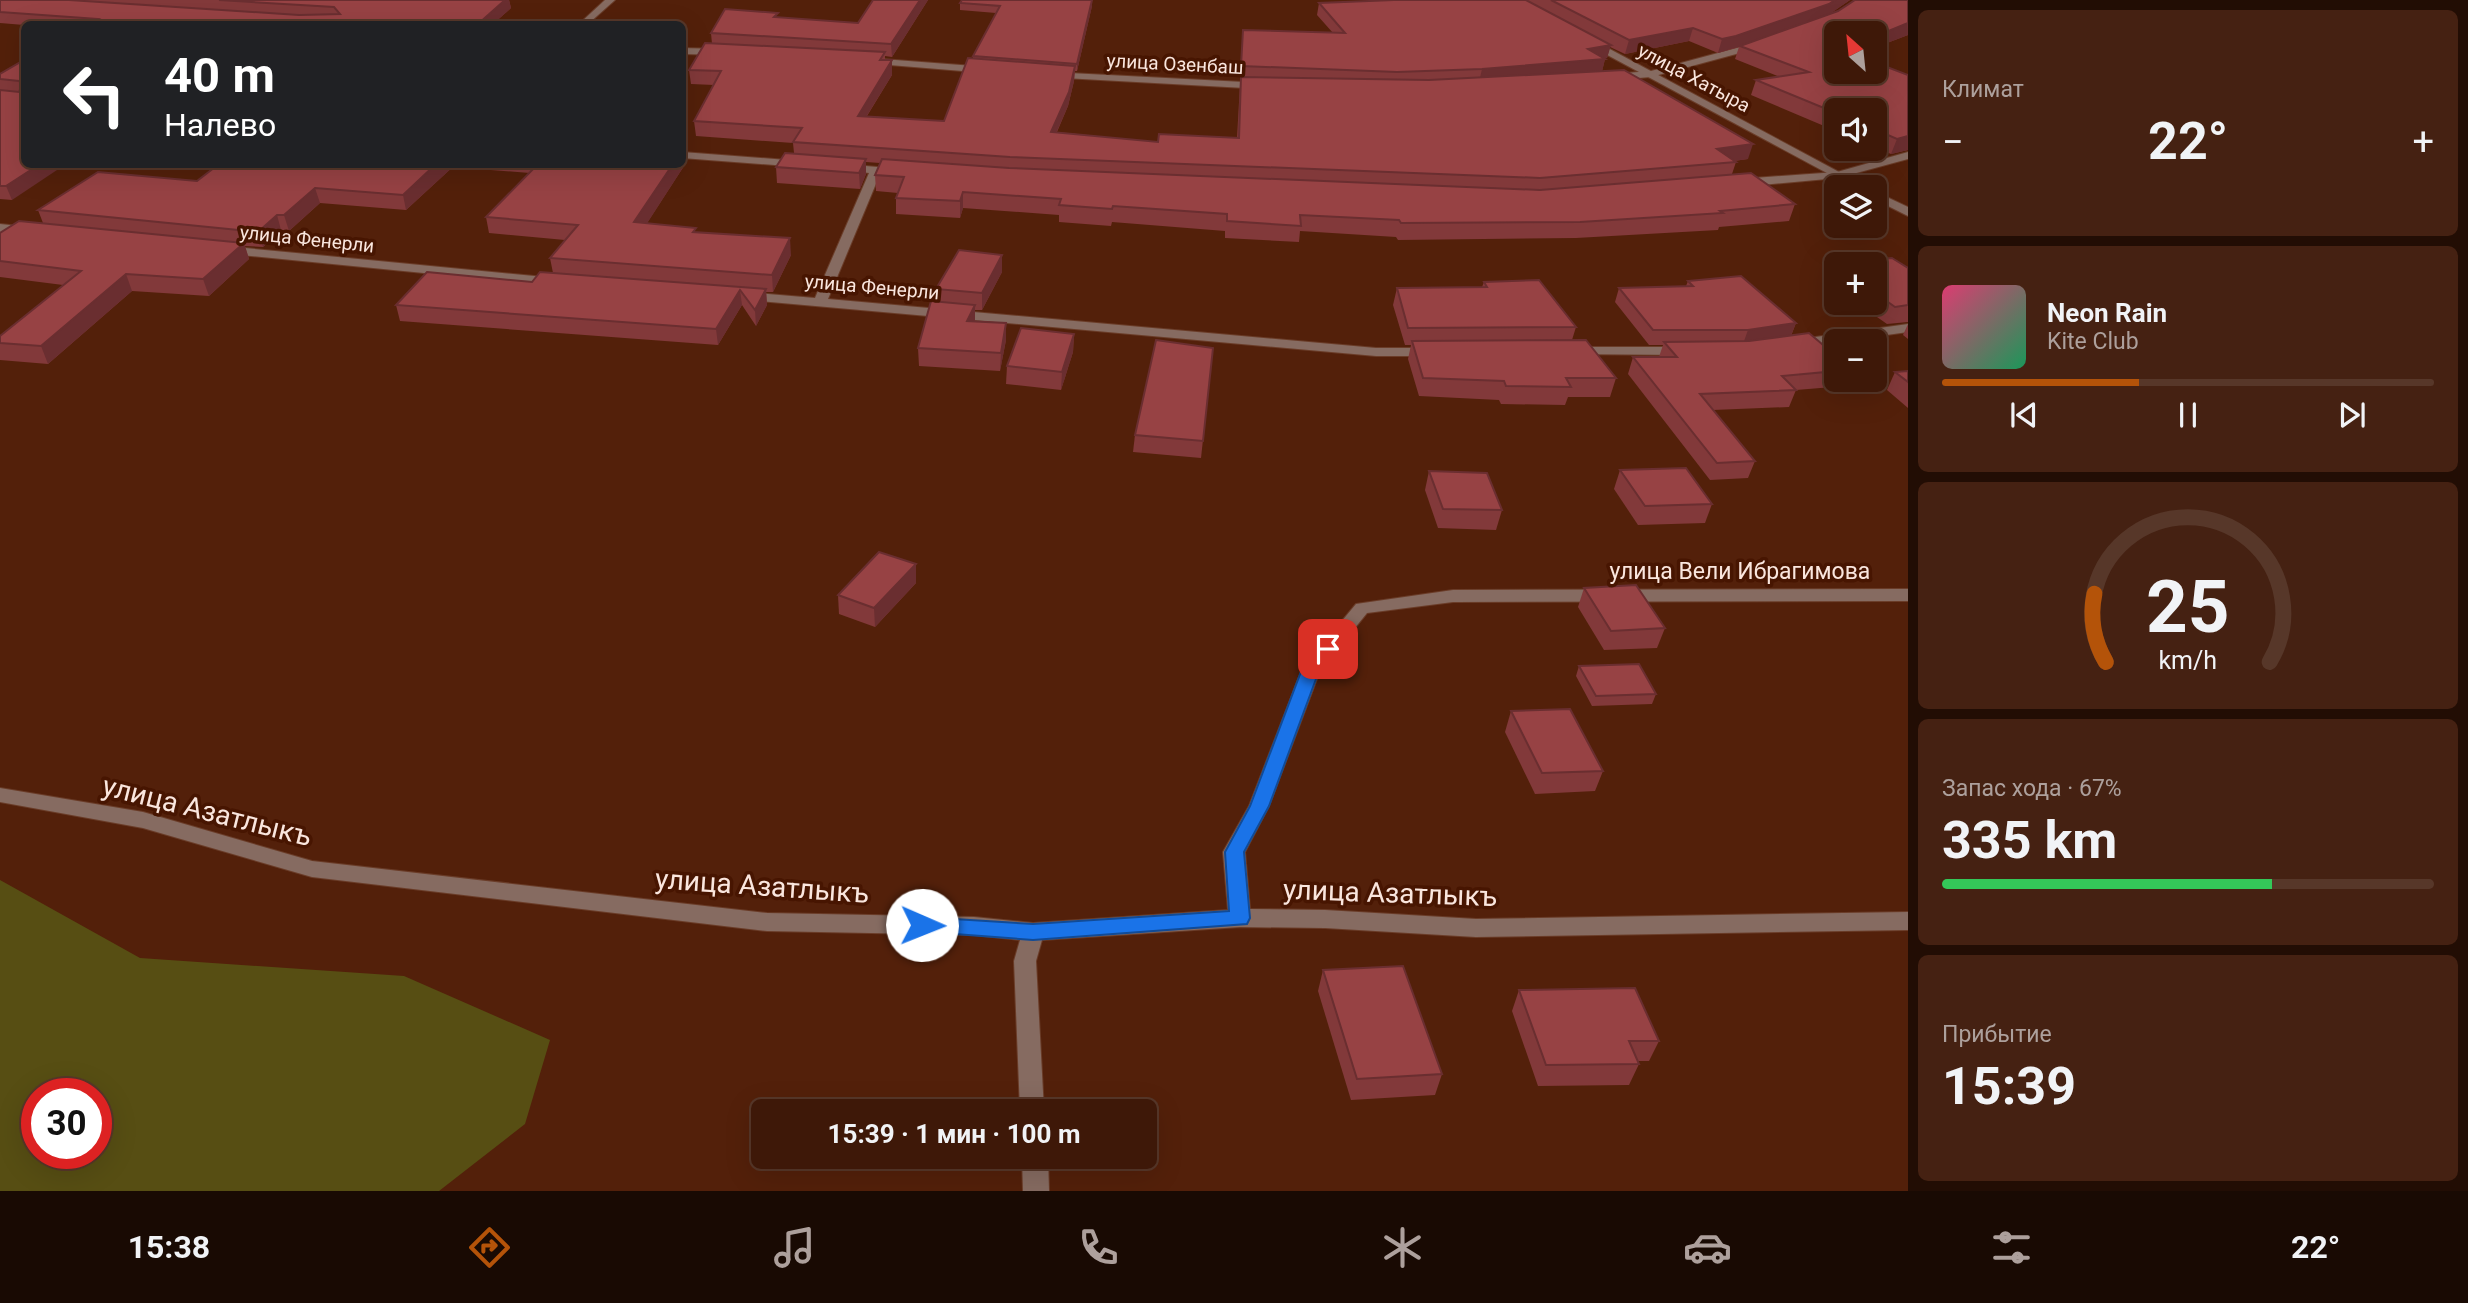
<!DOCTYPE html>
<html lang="ru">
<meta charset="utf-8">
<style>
body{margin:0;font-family:Roboto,sans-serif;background:#452112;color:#f1f3f6;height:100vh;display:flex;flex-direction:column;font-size:26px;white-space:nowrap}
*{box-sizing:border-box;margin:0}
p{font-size:23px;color:#ada09c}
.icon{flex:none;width:38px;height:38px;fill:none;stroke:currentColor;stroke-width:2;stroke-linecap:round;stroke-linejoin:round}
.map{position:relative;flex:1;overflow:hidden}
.panel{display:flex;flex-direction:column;gap:10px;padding:10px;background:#220d04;width:560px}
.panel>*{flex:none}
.guide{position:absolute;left:21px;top:21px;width:665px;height:147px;border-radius:10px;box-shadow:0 7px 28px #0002,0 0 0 2px #573729;background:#202124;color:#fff;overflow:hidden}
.needle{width:46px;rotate:333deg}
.buttons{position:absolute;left:1824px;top:21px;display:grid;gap:14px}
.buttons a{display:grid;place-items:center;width:63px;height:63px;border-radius:10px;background:#3e1808;box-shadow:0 7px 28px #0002,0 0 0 2px #573729;font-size:35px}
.speed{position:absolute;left:21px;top:1078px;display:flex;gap:14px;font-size:35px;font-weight:700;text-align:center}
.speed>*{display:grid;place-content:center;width:91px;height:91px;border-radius:50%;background:#3e1808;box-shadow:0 7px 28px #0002,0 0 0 2px #573729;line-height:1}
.speed .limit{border:10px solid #d22;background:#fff;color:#111}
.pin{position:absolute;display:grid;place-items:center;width:60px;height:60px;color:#fff;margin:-30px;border-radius:14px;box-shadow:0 4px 10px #0006}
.me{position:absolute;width:77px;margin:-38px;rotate:91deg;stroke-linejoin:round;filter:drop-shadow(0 0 5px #0008)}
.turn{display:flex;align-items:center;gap:24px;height:147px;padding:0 28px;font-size:32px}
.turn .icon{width:91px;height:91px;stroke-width:2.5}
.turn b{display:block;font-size:49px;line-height:60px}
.big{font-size:52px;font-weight:700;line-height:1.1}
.panel .tile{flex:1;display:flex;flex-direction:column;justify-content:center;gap:10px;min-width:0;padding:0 24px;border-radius:10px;background:#452112}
.panel .dial{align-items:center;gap:0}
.dial svg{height:182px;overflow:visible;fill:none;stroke:#573729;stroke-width:7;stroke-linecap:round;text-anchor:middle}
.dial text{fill:#f1f3f6;stroke:none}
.song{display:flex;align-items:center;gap:21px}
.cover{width:84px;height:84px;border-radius:10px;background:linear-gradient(135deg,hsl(340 70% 55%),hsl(150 70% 35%))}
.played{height:7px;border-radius:4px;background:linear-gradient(90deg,#b45309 40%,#573729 40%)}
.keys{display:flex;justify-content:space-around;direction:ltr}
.heat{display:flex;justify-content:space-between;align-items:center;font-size:38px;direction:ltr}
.charge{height:10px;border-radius:5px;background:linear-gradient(90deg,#34c759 67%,#573729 0)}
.trip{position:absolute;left:751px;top:1099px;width:406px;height:70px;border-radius:10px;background:#3e1808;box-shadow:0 7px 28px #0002,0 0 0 2px #573729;font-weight:700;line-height:70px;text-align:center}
.tab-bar{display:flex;height:112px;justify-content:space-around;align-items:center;background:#190a03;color:#ada09c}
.tab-bar .icon{width:49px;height:49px}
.tab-bar .active{color:#b45309}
.tab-bar b{font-size:32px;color:#f1f3f6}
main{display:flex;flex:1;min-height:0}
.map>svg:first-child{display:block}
</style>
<main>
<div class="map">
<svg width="1908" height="1191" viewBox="0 0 1908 1191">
<rect width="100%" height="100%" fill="#53200a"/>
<path fill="#574e13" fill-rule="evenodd" d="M0,880L140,958L404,976L550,1040L525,1124L439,1191H0ZM37,1094H96V1153H37Z"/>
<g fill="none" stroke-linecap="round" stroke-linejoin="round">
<g stroke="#6a3c28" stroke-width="2">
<g id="minor">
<path d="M605,0H615L588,24H579Z"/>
<path d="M1759,42L1762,43V47L1651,77L1613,80L1608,77L1613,74L1651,71Z"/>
<path d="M682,48L722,49L727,52L722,55L682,54Z"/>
<path d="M869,58L987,67L992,70L987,73L865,63V59Z"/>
<path d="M1050,72L1263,83L1268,86L1263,89L1046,77L1045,75Z"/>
<path d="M682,152L800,161L806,164L800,167L682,158Z"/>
<path d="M1908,152V159L1838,178L1740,187L1734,183L1740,179L1837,172Z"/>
<path d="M842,164L901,169L907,172L901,175L880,174L828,299L1376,348H1434L1441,352L1434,356H1376L738,299L736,296L743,292L815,298L869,173L838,169V165Z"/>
<path d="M0,224L29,227L35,231L29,235L0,232Z"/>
<path d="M224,246L555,278L562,282L555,286L220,253V247Z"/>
<path d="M1908,324V332L1794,348L1787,344L1794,340Z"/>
<path d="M1570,347H1686L1693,351L1686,355L1565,354L1563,351Z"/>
<path d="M1908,589V601L1453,602L1367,613L1320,671L1269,806L1245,852L1250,909L1325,910L1476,919L1908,912V930L1476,937L1325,928L1240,927L1042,940L1036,961L1044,1111H1020L1014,961L1020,940L974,935L767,931L312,877L143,828L0,802V788L143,812L312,861L767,913L974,917L1033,923L1228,910L1223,852L1249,806L1302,669L1356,604L1453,590Z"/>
<path d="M1022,1157H1048L1049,1191H1023Z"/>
</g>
</g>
<g stroke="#6a3c28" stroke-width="2">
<g id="tertiary">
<path d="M1585,39H1591L1867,187H1853L1585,43Z"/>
<path d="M1874,191L1908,207V216L1874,199Z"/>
</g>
</g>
<use href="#minor" fill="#866b61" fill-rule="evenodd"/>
<use href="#tertiary" fill="#866b61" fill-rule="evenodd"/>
</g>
<g fill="#82393a">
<path d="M0,0H509L511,8L493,24L24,25L0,23Z"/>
<path d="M873,0H928L892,57L885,56V60H892V75L867,116L944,121L973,59V56L996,13L960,10V3L1092,6L1077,71H1075L1074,81L1068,106L1057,132L1158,142L1237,138L1243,30L1333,33L1317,15L1319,3L1379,1L1378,0H1850L1828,15L1908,0V35L1874,48V33H1836L1908,150L1891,154L1874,147V110H1836V131L1751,95L1756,80L1780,77L1735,59L1739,47L1718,53L1689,41L1625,54L1610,47L1607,58H1604L1605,59L1602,71L1748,159L1734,161L1736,162L1732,174L1795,204L1789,221L1719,227L1718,230L1576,238L1398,240L1396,237L1300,231L1299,242L1225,238V231L1112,222L1111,226L1059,222V215L963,208L960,218L896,214V198L898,193L876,191L875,175L880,163L866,162V174L860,189L777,183L776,167L794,153L793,143L696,136L694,121L714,85L691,84L689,70L712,44L711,33L778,17L858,23Z"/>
<path d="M24,60L12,200L0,199V74Z"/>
<path d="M682,152L684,166L647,223L696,232L791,255L773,292H766L767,305L756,326L742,305L718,345L400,321L396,305L532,282L553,273L550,258L565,240L489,233L486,217L530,173L465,168L464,164H682Z"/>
<path d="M219,164H456L406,210L320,203L289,231L281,230L263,247L245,246L249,259L209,296L132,291L48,364L0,360V336L63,285L0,277V233L43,223L38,210L197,181Z"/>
<path d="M1002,255V272L982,310H975V321L1006,340L1000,371L919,366L918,348L936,302V289Z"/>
<path d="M1892,258L1908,268V322L1887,324L1857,303H1874V264H1836V287L1827,281L1833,264Z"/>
<path d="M1688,281L1796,323L1791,336L1836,356V380H1848L1845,386L1796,390L1789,407L1713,410L1755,461L1748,478L1710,480L1628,374L1633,357H1659L1663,345H1649L1615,302L1619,288L1686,286Z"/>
<path d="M1484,282L1576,327L1572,340L1616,378L1610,397H1568L1565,405L1501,404L1499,400L1419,396L1408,359L1411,345H1405L1393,305L1397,288L1482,287Z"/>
<path d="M1908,324V339L1903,335Z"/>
<path d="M1074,334L1073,352L1061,390L1006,384L1007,366Z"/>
<path d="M1213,348L1201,458L1133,452L1135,435Z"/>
<path d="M1908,371V408L1887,390L1895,372Z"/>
<path d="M1620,470L1712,504L1705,523L1638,525L1614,489Z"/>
<path d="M1429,471L1502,510L1496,530L1438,528L1425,490Z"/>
<path d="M916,564V583L875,627L839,614L838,595Z"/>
<path d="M1584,588L1665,628L1657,648L1604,650L1578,607Z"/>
<path d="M1579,666L1656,694L1652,704L1592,706L1576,676Z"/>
<path d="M1511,711L1603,771L1595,791L1535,794L1505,732Z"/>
<path d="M1323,970L1442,1074L1435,1095L1351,1100L1318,991Z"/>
<path d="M1519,990L1659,1041L1649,1061H1638L1639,1064L1629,1085L1538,1086L1512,1011Z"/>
</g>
<g fill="#6a2e30">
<path d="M505,0H509L511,8L493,24H478Z"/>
<path d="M920,0H928L892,57L891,44Z"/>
<path d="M1092,0V6L1077,71V64Z"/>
<path d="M1835,0H1850L1824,18L1740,46L1739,47L1731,49L1718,53L1722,39Z"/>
<path d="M1908,23V35L1874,48V37Z"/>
<path d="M1693,28L1689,41L1625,54L1629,40Z"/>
<path d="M1611,45L1607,58L1595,60L1605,59L1602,72L1479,82L1482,69Z"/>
<path d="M892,60V75L858,130V116Z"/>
<path d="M1075,66L1074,81L1068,106L1050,147L1051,132Z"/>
<path d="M1908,136V150L1891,154L1897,139Z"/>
<path d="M1753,144L1748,159L1712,164L1717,149Z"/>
<path d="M682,152L684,166L637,239L634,222L673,164H682Z"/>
<path d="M866,159V174L860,189L859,173Z"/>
<path d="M40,164H66L12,200L6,186Z"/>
<path d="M436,164H456L406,210L403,195Z"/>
<path d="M315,188L320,203L289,231L284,215Z"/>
<path d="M963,192V208L960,218V201Z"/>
<path d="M277,215L281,230L263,247L258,232Z"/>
<path d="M790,238L791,255L773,292L772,275Z"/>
<path d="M244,243L249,259L209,296L203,279Z"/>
<path d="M1002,255V272L982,310V293Z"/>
<path d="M126,274L132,291L48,364L41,346Z"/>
<path d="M766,289L767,305L756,326L755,310Z"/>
<path d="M740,290L742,305L718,345L716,329Z"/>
<path d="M975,305V323L967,321Z"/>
<path d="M1006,323V340L1000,371L1001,353Z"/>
<path d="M1796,323L1790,338L1743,344L1748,330Z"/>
<path d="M1074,334L1073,352L1061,390L1062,372Z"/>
<path d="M916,564V583L875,627L874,608Z"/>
</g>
<g fill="#974244" stroke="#6a2e30" stroke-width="2">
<path d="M0,0H69L299,15L340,14L334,7L219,0H505L478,24H89L98,19L0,12Z"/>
<path d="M873,0H920L891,44L711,33L725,9L778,13L774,17L858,23Z"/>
<path d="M962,0H1092L1077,64L973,56L1000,6L960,3Z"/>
<path d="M1394,0H1526L1611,45L1588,49L1605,59L1482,69L1397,72L1241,66L1243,30L1345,33L1319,3Z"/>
<path d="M1551,0H1835L1829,4L1736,36L1722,39L1693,28L1629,40Z"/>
<path d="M1855,0H1908V23L1874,37V33H1836V72H1874V62L1908,75V136L1897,139L1874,129V110H1836V113L1756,80L1809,72L1740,46L1838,11Z"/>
<path d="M705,43L885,52L880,60H892L858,116L944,121L968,58L1075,66L1069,92L1051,132L1158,142L1159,134L1239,138L1241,77L1429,80L1624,70L1753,144L1717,149L1736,162L1540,178L1010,157L793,142L802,128L694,121L721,71L689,70Z"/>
<path d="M24,60V164H40L6,186H0V90L19,92L22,84L19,81L0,79V74Z"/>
<path d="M785,153L866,159L859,173L776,167Z"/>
<path d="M882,159L1009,168L1540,190L1751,173L1795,204L1720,211L1723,213L1580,222L1401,223L1399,220L1300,215L1301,226L1227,221V214L1113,206L1112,209L1059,205L1061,199L963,192L960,201L896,198L904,177L875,175Z"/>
<path d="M219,164H436L403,195L315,188L284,215H277L258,232L38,210L98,172L197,181Z"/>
<path d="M538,164H673L634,222L696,228L693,232L790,238L772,275L550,258L578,225L486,217Z"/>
<path d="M19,221L244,243L203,279L126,274L41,346L0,343V336L81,271L0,261V233Z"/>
<path d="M959,250L1002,255L982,293L936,289Z"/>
<path d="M1892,258L1908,268V305L1895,307L1874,292V264H1836V265L1833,264Z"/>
<path d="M427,272L532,282L540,272L766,289L755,310L740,290L716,329L396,305Z"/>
<path d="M1741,276L1796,323L1748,330H1653L1619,288L1693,286L1688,281Z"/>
<path d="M1539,280L1576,327L1408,328L1397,288L1487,287L1484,282Z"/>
<path d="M931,301L975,305L967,321L1006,323L1001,353L918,348Z"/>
<path d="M1021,328L1074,334L1062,372L1007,366Z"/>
<path d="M1809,333L1836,356V371L1782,376L1796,390L1700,394L1755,461L1717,463L1633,357H1677L1664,342L1749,341Z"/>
<path d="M1156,340L1213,348L1203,441L1135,435Z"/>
<path d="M1586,340L1616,378H1566L1571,387L1506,386L1504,381L1423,378L1412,341Z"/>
<path d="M1908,371V382L1895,372Z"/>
<path d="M1686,468L1712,504L1645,506L1620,470Z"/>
<path d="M1429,471L1487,473L1502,510L1443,509Z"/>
<path d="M879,552L916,564L874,608L838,595Z"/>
<path d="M1636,585L1665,628L1611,631L1584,588Z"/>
<path d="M1639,664L1656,694L1596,696L1579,666Z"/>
<path d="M1570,709L1603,771L1542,773L1511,711Z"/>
<path d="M1403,966L1442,1074L1357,1079L1323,970Z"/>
<path d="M1635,988L1659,1041H1629L1639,1064L1546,1065L1519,990Z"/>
</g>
<path fill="#1a73e8" stroke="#114b97" stroke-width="2" d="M1328,643L1336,649L1319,671L1269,806L1244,852L1250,918L1247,924L1033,940L915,931L912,925L915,920L922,917L1033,924L1229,911L1225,852L1250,806L1302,669L1322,645Z"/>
<g text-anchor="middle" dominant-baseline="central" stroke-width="7" stroke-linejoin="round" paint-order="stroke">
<g font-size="19" fill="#fae6de" stroke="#471501">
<text transform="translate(1175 64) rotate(3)">улица Озенбаш</text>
<text transform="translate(1694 78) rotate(28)">улица Хатыра</text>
<text transform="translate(307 239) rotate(6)">улица Фенерли</text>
<text transform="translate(872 287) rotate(5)">улица Фенерли</text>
</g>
<g font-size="23" fill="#fae6de" stroke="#471501">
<text x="1740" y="571">улица Вели Ибрагимова</text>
</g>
<g font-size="28" fill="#fae6de" stroke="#471501">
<text transform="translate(207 811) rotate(14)">улица Азатлыкъ</text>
<text transform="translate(762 886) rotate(4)">улица Азатлыкъ</text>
<text transform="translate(1390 893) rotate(2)">улица Азатлыкъ</text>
</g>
</g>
</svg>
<div class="buttons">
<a><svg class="needle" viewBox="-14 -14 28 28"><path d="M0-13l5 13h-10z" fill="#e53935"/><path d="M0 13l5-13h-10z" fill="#ada09c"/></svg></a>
<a><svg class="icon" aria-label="sound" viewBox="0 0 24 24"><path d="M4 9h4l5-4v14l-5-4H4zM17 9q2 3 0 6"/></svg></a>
<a><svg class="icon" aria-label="layers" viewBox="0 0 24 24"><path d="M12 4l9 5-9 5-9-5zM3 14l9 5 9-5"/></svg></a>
<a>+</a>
<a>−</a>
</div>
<div class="speed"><div class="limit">30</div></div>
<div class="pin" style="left:1328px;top:649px;background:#d93025"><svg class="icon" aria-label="arrive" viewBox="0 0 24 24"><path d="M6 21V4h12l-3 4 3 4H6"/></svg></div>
<svg class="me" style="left:922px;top:925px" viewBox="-20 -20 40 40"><circle r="19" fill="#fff"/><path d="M0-13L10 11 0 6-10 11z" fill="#1a73e8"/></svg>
<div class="trip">15:39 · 1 мин · 100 m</div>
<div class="guide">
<div class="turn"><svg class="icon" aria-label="left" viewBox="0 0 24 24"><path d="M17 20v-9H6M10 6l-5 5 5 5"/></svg><div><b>40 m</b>Налево</div></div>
</div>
</div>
<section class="panel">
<div class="tile"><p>Климат</p>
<div class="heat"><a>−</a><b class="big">22°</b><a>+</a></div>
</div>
<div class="tile">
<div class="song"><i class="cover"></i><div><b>Neon Rain</b><p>Kite Club</p></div></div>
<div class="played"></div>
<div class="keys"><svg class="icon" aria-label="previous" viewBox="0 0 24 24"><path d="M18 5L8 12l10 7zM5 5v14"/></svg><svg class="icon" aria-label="pause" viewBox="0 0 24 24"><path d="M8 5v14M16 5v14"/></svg><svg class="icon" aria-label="next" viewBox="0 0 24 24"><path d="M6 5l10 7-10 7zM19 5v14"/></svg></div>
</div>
<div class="tile dial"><svg viewBox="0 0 100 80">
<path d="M14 69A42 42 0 1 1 86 69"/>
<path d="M14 69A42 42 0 0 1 9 39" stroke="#b45309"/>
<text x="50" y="56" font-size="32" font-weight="700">25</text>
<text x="50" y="72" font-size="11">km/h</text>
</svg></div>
<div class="tile"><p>Запас хода · 67%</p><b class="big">335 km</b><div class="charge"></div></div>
<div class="tile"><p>Прибытие</p><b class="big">15:39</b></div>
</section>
</main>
<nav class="tab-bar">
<b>15:38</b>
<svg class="icon active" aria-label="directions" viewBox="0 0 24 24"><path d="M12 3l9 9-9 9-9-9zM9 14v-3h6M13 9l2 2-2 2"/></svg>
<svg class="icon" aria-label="music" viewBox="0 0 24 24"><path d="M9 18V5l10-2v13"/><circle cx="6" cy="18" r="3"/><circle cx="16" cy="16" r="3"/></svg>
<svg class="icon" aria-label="phone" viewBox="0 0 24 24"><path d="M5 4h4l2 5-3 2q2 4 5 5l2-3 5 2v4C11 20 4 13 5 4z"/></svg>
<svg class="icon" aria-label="climate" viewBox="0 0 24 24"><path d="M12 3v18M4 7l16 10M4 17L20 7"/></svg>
<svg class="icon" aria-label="car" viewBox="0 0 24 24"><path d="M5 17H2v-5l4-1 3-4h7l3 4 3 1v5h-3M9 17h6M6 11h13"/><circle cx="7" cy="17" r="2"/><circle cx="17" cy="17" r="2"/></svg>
<svg class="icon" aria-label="filters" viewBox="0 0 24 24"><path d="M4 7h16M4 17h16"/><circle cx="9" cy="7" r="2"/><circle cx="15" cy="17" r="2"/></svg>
<b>22°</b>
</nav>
